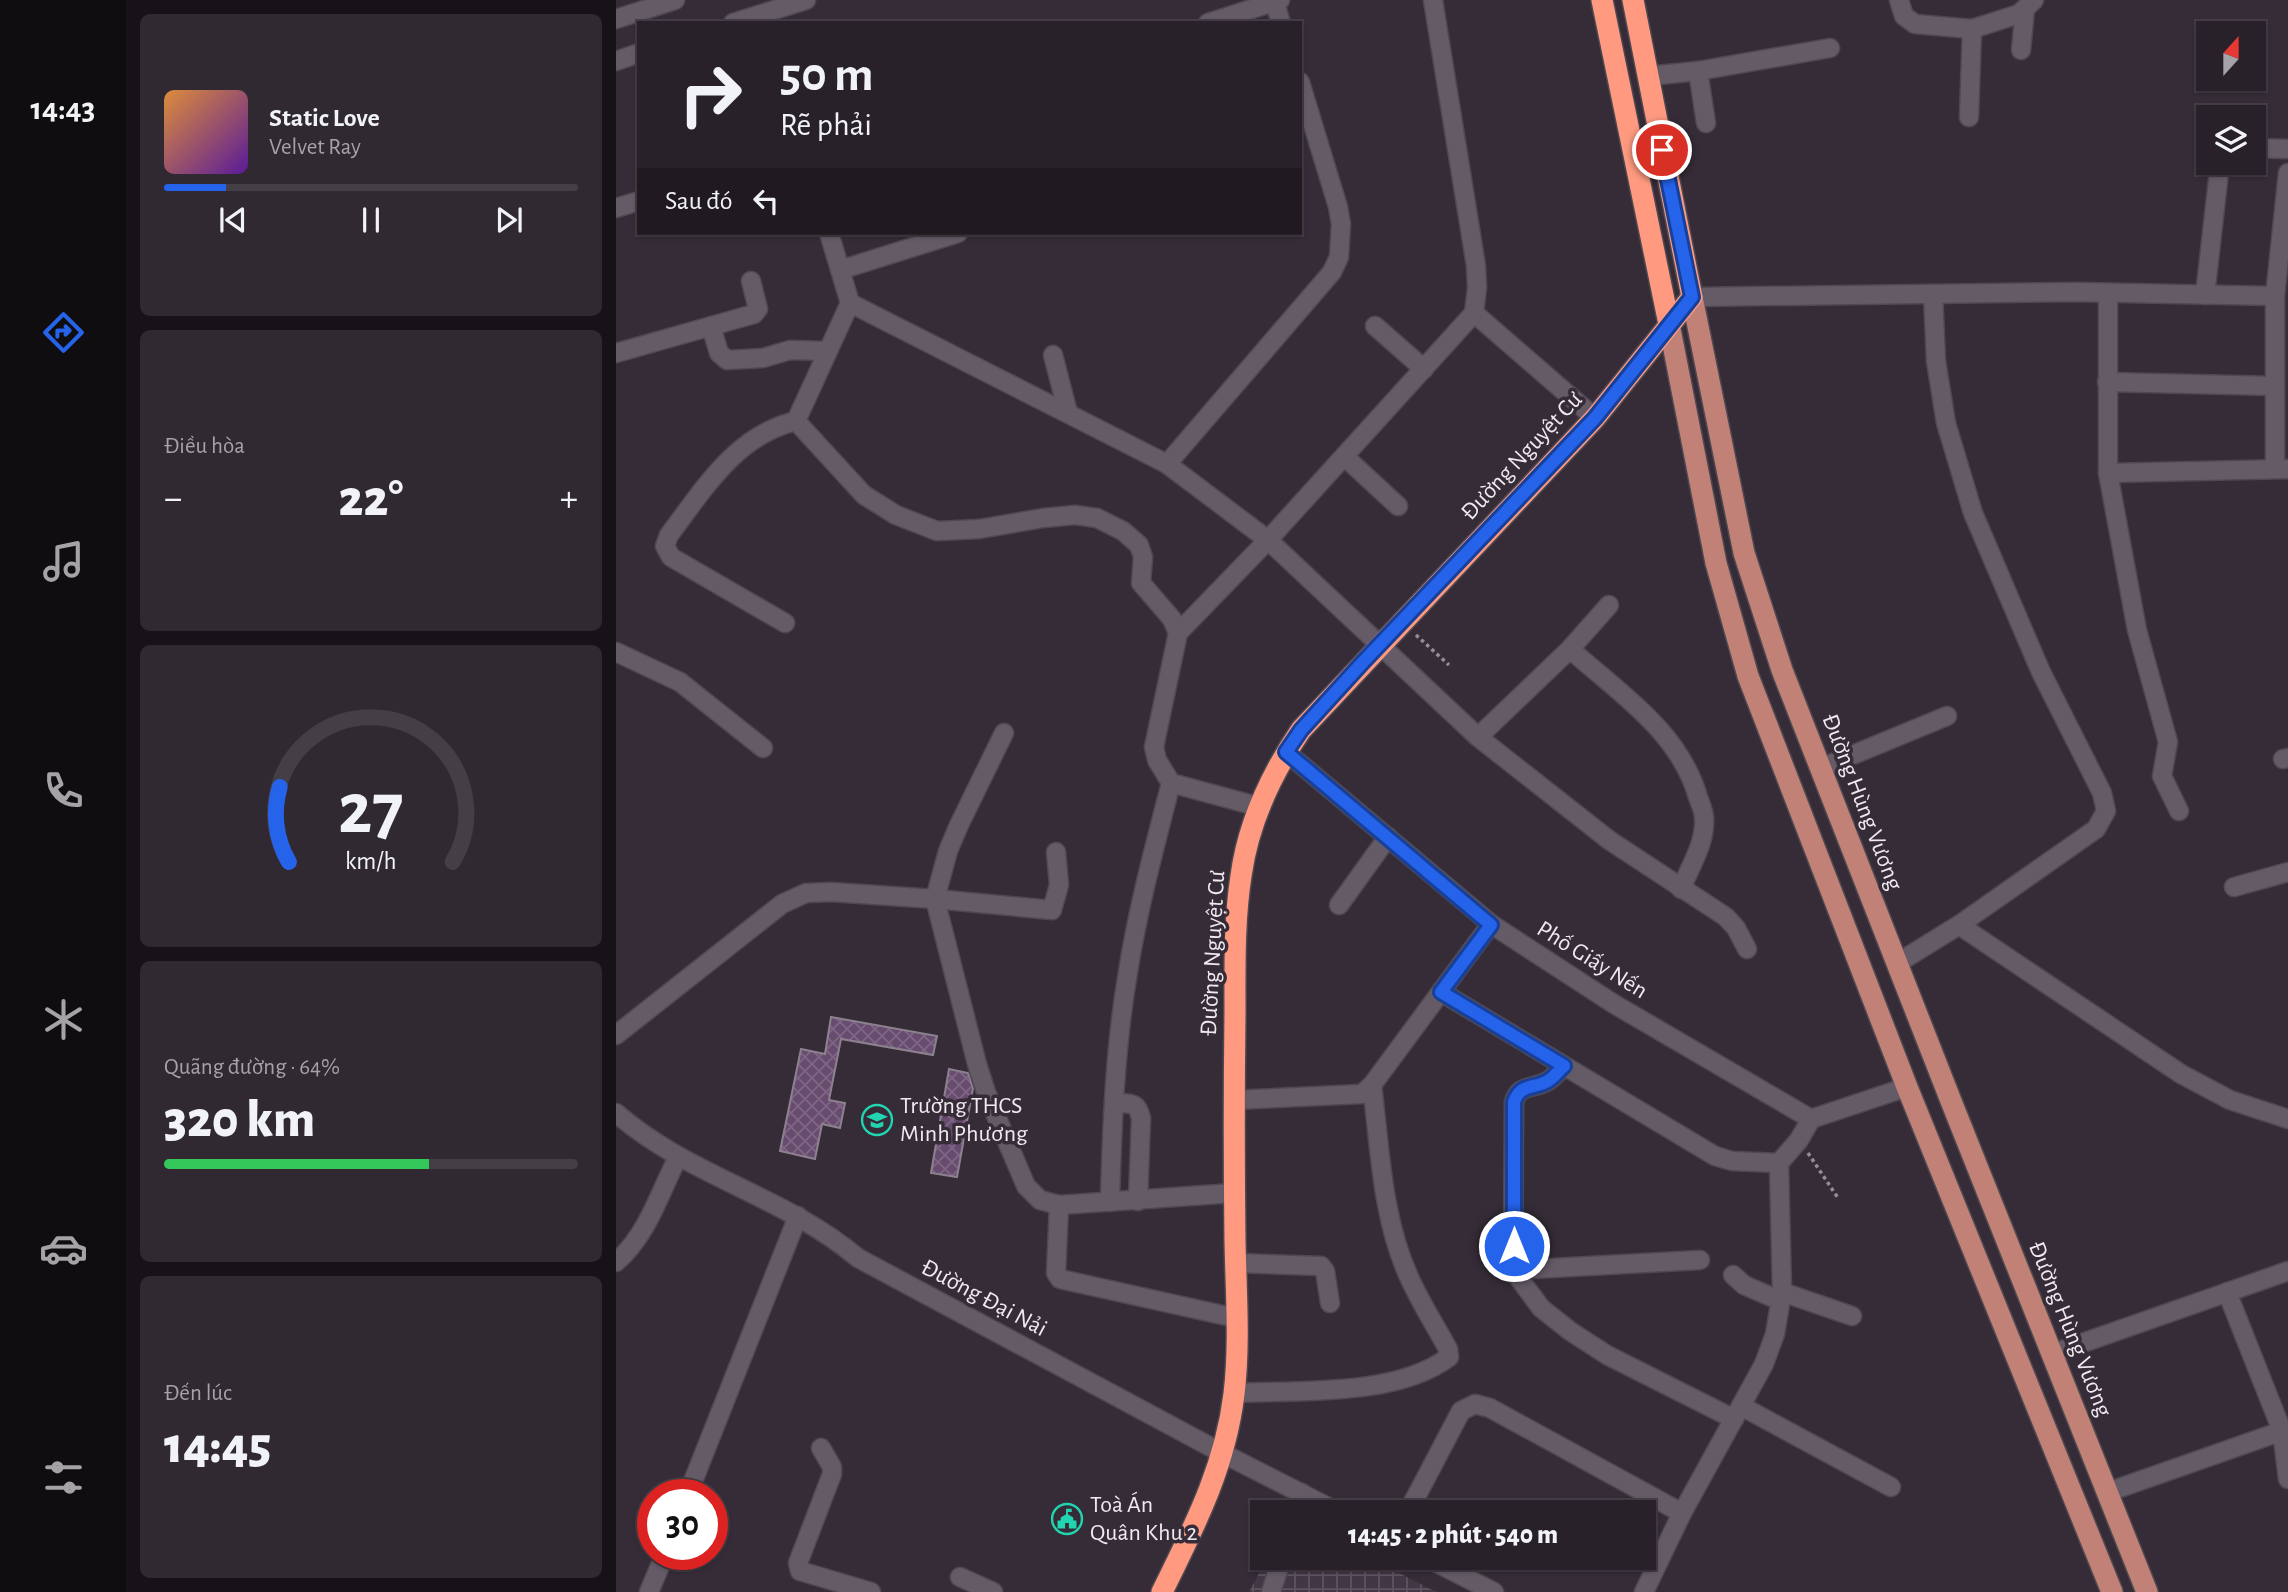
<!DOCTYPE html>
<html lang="vi">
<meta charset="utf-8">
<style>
body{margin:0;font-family:"Alegreya Sans",sans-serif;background:#302931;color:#f1f3f6;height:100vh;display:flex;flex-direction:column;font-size:26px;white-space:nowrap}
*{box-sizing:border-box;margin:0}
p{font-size:23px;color:#a5a3a8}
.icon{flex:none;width:38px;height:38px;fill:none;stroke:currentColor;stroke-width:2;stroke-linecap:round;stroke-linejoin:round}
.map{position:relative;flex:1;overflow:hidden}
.panel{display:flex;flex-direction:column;gap:14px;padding:14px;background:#161217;width:490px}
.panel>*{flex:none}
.banner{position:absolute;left:21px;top:21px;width:665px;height:214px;border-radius:0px;box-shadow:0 2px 5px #0004,0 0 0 2px #443e46;background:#282129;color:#f1f3f6;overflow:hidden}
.needle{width:46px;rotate:21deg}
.fabs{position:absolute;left:1580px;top:21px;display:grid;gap:14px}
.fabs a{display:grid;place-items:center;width:70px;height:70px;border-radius:0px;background:#282129;box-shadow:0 2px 5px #0004,0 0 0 2px #443e46;font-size:35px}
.speed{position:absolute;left:21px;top:1479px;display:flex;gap:14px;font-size:35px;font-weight:700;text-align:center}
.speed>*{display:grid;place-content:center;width:91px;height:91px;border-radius:50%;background:#282129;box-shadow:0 2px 5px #0004,0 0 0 2px #443e46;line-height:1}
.speed .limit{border:10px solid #d22;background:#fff;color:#111}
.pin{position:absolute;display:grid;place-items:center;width:60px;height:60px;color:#fff;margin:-30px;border:4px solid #fff;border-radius:50%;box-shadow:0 2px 7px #0007}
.me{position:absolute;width:77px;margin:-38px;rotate:0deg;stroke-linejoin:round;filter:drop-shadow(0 0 5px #0008)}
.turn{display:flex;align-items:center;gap:24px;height:147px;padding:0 28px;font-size:32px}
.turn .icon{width:91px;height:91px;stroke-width:2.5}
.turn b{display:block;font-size:49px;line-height:60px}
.then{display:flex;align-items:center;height:66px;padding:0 28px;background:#0003;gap:14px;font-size:26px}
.big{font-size:52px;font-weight:800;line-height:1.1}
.panel .widget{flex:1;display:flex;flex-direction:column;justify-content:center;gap:10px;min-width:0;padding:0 24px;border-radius:10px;background:#302931}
.panel .dial{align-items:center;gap:0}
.dial svg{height:182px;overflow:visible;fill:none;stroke:#443e46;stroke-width:7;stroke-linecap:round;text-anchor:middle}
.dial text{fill:#f1f3f6;stroke:none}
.song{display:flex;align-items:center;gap:21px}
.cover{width:84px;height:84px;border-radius:10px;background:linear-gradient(135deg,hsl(30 70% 55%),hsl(270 70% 35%))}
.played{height:7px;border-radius:4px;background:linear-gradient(90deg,#2563eb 15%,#443e46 15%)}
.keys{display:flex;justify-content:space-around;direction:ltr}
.heat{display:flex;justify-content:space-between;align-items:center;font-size:38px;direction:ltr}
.charge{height:10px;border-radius:5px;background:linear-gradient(90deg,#34c759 64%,#443e46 0)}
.trip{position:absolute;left:634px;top:1500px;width:406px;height:70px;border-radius:0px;background:#282129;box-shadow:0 2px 5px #0004,0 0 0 2px #443e46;font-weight:800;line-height:70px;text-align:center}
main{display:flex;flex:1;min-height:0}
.tabs{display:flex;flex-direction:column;width:126px;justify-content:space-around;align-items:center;background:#100d10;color:#a5a3a8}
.tabs .icon{width:49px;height:49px}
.tabs .current{color:#2563eb}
.tabs b{font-size:32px;color:#f1f3f6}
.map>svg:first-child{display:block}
</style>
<main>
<nav class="tabs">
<b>14:43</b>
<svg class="icon current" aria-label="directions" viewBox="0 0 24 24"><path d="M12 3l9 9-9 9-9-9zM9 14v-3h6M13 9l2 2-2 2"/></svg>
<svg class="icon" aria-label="music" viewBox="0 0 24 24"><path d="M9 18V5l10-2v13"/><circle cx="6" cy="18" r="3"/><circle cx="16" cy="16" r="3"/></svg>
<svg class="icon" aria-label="phone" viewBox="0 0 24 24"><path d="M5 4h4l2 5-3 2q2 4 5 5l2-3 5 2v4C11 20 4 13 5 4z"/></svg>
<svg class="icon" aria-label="climate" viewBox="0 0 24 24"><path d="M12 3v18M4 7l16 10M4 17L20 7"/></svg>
<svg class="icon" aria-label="car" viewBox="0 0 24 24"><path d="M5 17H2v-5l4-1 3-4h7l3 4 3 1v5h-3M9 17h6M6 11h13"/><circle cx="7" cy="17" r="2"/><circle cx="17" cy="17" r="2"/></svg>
<svg class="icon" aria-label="filters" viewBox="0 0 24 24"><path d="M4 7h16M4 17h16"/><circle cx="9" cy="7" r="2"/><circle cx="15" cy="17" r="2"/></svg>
</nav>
<section class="panel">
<div class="widget">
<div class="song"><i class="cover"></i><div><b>Static Love</b><p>Velvet Ray</p></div></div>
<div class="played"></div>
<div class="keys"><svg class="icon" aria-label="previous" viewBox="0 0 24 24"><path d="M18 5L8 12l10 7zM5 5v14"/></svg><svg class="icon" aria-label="pause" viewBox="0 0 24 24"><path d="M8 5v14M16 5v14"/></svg><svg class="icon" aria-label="next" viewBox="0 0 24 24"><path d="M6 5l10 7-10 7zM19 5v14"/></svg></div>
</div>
<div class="widget"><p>Điều hòa</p>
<div class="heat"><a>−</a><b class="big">22°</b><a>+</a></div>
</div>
<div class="widget dial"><svg viewBox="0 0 100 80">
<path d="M14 69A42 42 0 1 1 86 69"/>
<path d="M14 69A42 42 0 0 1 10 36" stroke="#2563eb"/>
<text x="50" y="56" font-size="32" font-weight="700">27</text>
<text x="50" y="72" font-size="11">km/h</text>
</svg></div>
<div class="widget"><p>Quãng đường · 64%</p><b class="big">320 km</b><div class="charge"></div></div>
<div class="widget"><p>Đến lúc</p><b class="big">14:45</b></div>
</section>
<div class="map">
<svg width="1672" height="1592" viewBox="0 0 1672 1592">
<defs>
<pattern id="industrial-grid" width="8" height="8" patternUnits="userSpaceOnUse" patternTransform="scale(1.75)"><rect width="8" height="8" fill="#423745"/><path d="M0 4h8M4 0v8" fill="none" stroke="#5e5460"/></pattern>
<pattern id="building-cross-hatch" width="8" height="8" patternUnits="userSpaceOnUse" patternTransform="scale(1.75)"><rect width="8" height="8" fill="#684c6f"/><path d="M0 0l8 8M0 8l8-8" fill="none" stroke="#7e6684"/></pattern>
</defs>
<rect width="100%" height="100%" fill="#352c37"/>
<path fill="url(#industrial-grid)" d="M651,1558H754L820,1592H633Z"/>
<g fill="url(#building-cross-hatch)" stroke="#8c828f" stroke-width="2">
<path d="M215,1017L321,1036L317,1055L225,1039L213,1100L229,1103L224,1128L206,1124L199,1159L164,1151L185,1049L209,1054Z"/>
<path d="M333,1069L352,1073L357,1088L341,1177L315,1173Z"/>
</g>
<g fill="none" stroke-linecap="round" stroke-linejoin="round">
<g stroke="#4f4850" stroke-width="21">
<g id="minor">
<path d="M658,0L665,23"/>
<path d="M1283,0L1288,16L1299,24L1356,29L1403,14L1418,0"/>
<path d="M0,19L59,0"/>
<path d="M117,23L190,0"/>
<path d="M592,23L664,0"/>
<path d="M1405,50L1409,9"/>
<path d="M0,61L23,53"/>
<path d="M1082,71L1090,123"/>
<path d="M1032,76L1082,71L1214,48"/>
<path d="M1353,117L1356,29"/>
<path d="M1638,148L1672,149"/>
<path d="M0,208L23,201"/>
<path d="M213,233L234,303L551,464L652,540L862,737L993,840L1110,917L1120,928L1131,949"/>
<path d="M224,270L342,233"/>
<path d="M1492,293V473L1521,630L1552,742L1546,776L1563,811"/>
<path d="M1589,295L1604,163"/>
<path d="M1076,297L1461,292L1659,296"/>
<path d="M858,313L979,418"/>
<path d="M95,326L103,353L111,360L147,358L174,350L210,351"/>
<path d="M759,326L808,369"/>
<path d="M0,353L138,314L142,309L135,281"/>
<path d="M437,355L452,413"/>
<path d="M1491,382L1659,386"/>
<path d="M180,421L248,495L280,515L321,531L363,529L427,518L459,515L481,518L507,531L523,545L527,557L525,583L556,619L562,633"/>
<path d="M180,421L234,303"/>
<path d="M729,457L782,506"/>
<path d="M551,464L716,272L723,257L725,224L722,207L684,82"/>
<path d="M1659,468V296L1672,173"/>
<path d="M1492,473L1672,469"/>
<path d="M169,623L55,557L49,546L53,535C88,489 120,435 180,421"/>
<path d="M954,649L993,605"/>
<path d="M0,652L64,682L147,748"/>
<path d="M388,733L343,825L332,851L319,899L361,1064L370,1092L410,1186L424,1200L443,1205L618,1193"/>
<path d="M862,737L954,649C1003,693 1063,731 1082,797C1084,803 1088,811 1088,818C1090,842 1074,867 1065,889"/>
<path d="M670,752L875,924L998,1004L1195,1119L1291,1087"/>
<path d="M1667,759L1672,758"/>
<path d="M1205,768L1331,716"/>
<path d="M644,807L555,783L541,760L538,747L562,633L652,540L858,313L861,288L860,266L817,0"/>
<path d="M1618,887L1672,872"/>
<path d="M723,905L772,837"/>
<path d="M1343,925L1565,1074L1614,1100L1672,1119"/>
<path d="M1280,964L1343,925L1480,829L1490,811L1486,793L1425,672L1357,513L1330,423L1320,361L1317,294"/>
<path d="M825,992L1099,1156L1116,1161L1163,1163"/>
<path d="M0,1035L166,904L190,893L215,892L319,899L436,910L443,885L440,852"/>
<path d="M948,1066C942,1071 937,1079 930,1082C916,1089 903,1084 898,1102L897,1270L925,1308L954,1331L991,1355L1118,1419"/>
<path d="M618,1100L746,1094L756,1085L875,924"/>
<path d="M499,1103C515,1104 521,1101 525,1118L522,1201"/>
<path d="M0,1113C72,1176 169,1196 242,1258L606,1453L722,1512"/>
<path d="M494,1202C496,1126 499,1047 512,972C522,908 539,845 555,783"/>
<path d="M443,1205L440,1273L444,1279L620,1318"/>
<path d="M0,1262C31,1236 44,1192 62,1157"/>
<path d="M620,1263L705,1266L709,1271L714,1303"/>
<path d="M897,1270L1084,1260"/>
<path d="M1117,1275L1128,1285L1165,1301"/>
<path d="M1166,1292L1236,1316"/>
<path d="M1611,1292L1666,1431L1672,1479"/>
<path d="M1435,1354L1672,1271"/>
<path d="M618,1393C682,1390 780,1397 833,1357L832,1349C819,1325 804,1302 793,1277C766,1218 764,1149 756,1085"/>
<path d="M1125,1406L1275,1487"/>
<path d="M205,1448L216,1467V1474L182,1563L184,1571L255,1592"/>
<path d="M1492,1492L1666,1431"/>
<path d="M72,1494L182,1216"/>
<path d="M680,1512L686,1493"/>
<path d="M792,1512L845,1411L859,1404L874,1408L1066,1513"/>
<path d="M811,1558L878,1592"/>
<path d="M344,1577L377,1592"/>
<path d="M33,1592L49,1554"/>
<path d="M655,1592L666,1558"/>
<path d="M1028,1592L1066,1513L1148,1364L1159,1334L1166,1292L1163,1163L1183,1140L1195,1119"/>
</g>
</g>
<g stroke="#4f4850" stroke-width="24">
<g id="major">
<path d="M1076,297L1128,553L1166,670L1335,1101L1531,1592"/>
<path d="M1053,324L1100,563L1132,676L1291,1087L1496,1592"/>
</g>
</g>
<g stroke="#4f4850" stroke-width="24">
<g id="highway">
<path d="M986,0L1053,324"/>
<path d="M546,1592C578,1527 609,1468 618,1394C624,1344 620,1292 619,1241C618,1165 618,1089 619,1013C619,967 618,921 625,876C632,824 656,773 685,730L979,418L1076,297L1017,0"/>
</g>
</g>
<g stroke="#948d96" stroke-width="3.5" stroke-dasharray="3.5 3.5" stroke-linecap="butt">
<path d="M800,635L833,665"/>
<path d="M1192,1153L1222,1198"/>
</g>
<use href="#minor" stroke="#645b67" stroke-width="18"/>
<use href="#major" stroke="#c18176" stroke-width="21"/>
<use href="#highway" stroke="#ff9a80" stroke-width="21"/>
</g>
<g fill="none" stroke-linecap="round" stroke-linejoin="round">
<g stroke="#184099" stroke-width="18">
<path id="route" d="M898,1246V1102C904,1084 916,1089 930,1082C937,1079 942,1071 948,1066L825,992L875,925L670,752L685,730L747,662L979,418L1076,297L1046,150"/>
</g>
<use href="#route" stroke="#2563eb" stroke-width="12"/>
</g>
<defs>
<g id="school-ring" transform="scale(1.575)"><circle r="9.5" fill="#352c37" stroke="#21d5b0" stroke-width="1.5"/><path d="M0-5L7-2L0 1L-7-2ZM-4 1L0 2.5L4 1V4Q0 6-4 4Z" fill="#21d5b0"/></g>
<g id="civic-ring" transform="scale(1.575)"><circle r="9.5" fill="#352c37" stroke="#21d5b0" stroke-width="1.5"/><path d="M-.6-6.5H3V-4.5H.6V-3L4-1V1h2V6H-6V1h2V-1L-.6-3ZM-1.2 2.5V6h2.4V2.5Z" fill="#21d5b0"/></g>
</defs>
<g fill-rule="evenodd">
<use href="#school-ring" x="261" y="1120"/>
<use href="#civic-ring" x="451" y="1519"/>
</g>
<g text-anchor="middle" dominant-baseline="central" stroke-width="7" stroke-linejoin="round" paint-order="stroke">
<g font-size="24" fill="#efe9f0" stroke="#352c37">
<text transform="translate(906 456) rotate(-47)">Đường Nguyệt Cư</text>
<text transform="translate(1246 802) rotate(69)">Đường Hùng Vương</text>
<text transform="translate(597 953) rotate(-87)">Đường Nguyệt Cư</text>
<text transform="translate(976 960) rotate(32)">Phố Giấy Nến</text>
<text transform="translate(368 1298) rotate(28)">Đường Đại Nải</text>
<text transform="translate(1454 1329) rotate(68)">Đường Hùng Vương</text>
</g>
<g font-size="24" fill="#efe9f0" stroke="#352c37" text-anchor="start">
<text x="284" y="1106">Trường THCS<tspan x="284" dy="28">Minh Phương</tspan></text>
<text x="474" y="1505">Toà Án<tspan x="474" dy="28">Quân Khu 2</tspan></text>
</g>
</g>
</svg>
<div class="fabs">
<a><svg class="needle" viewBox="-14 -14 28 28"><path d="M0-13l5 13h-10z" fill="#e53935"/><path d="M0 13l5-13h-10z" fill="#a5a3a8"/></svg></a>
<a><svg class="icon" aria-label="layers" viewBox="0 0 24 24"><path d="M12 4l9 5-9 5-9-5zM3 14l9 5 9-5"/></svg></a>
</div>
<div class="speed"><div class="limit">30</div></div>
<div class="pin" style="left:1046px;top:150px;background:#d93025"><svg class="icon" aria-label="arrive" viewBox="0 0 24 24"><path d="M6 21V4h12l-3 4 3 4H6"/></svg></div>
<svg class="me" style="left:898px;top:1246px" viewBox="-20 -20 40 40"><circle r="17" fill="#2563eb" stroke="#fff" stroke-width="3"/><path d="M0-11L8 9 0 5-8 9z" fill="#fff"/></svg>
<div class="trip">14:45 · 2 phút · 540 m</div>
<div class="banner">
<div class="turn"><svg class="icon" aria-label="right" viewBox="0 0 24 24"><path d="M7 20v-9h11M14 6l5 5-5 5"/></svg><div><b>50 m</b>Rẽ phải</div></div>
<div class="then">Sau đó<svg class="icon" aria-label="left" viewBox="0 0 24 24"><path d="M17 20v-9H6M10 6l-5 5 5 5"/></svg></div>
</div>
</div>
</main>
